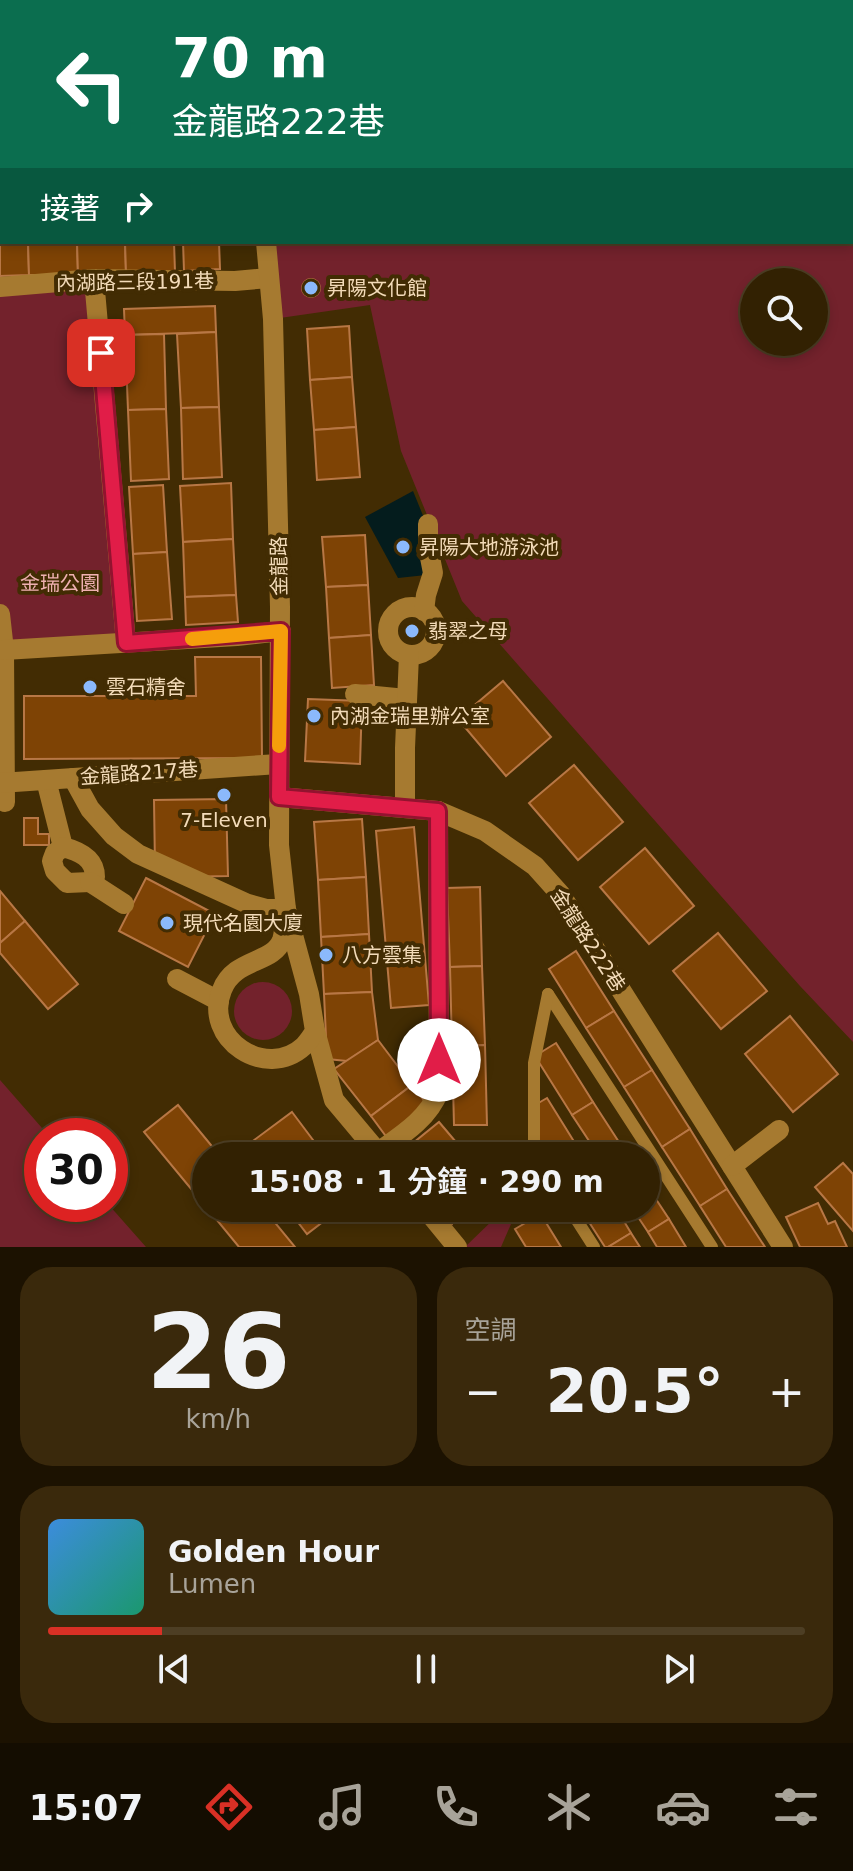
<!DOCTYPE html>
<html lang="zh-TW">
<meta charset="utf-8">
<style>
body{margin:0;font-family:"DejaVu Sans","Noto Sans TC",sans-serif;background:#3a290c;color:#f1f3f6;height:100vh;display:flex;flex-direction:column;font-size:30px;white-space:nowrap}
*{box-sizing:border-box;margin:0}
p{font-size:26px;color:#a8a399}
.icon{flex:none;width:44px;height:44px;fill:none;stroke:currentColor;stroke-width:2;stroke-linecap:round;stroke-linejoin:round}
.map{position:relative;height:1247px;overflow:hidden}
.details{display:flex;flex-direction:column;gap:20px;padding:20px;background:#1c1201;flex:1}
.details>*{flex:none}
.guide{position:absolute;left:0px;top:0px;width:854px;height:244px;box-shadow:0 4px 12px #0003,0 0 0 2px #4d3e24;background:#0b6e4f;color:#fff;overflow:hidden}
.buttons{position:absolute;left:740px;top:268px;display:grid;gap:16px}
.buttons a{display:grid;place-items:center;width:88px;height:88px;border-radius:50%;background:#322102;box-shadow:0 4px 12px #0003,0 0 0 2px #4d3e24;font-size:40px}
.speed{position:absolute;left:24px;top:1118px;display:flex;gap:16px;font-size:40px;font-weight:700;text-align:center}
.speed>*{display:grid;place-content:center;width:104px;height:104px;border-radius:50%;background:#322102;box-shadow:0 4px 12px #0003,0 0 0 2px #4d3e24;line-height:1}
.speed .limit{border:12px solid #d22;background:#fff;color:#111}
.pin{position:absolute;display:grid;place-items:center;width:68px;height:68px;color:#fff;margin:-34px;border-radius:16px;box-shadow:0 4px 12px #0006}
.me{position:absolute;width:88px;margin:-44px;rotate:0deg;stroke-linejoin:round;filter:drop-shadow(0 0 6px #0008)}
.turn{display:flex;align-items:center;gap:28px;height:168px;padding:0 40px;font-size:36px}
.turn .icon{width:104px;height:104px;stroke-width:2.5}
.turn b{display:block;font-size:56px;line-height:68px}
.then{display:flex;align-items:center;height:76px;padding:0 40px;background:#0003;gap:16px;font-size:30px}
.big{font-size:60px;font-weight:600;line-height:1.1}
.details .tile{flex:1;display:flex;flex-direction:column;justify-content:center;gap:12px;min-width:0;padding:0 28px;border-radius:32px;background:#3a290c}
.details .dial{align-items:center;gap:0}
.dial b{font-size:104px;line-height:1}
.song{display:flex;align-items:center;gap:24px}
.cover{width:96px;height:96px;border-radius:12px;background:linear-gradient(135deg,hsl(210 70% 55%),hsl(160 70% 35%))}
.played{height:8px;border-radius:4px;background:linear-gradient(90deg,#d93025 15%,#4d3e24 15%)}
.keys{display:flex;justify-content:space-around;direction:ltr}
.heat{display:flex;justify-content:space-between;align-items:center;font-size:44px;direction:ltr}
.details .tiles{flex:1;display:grid;gap:20px;grid-template-columns:1fr 1fr}
.tile:last-child{grid-column:span 2}
.trip{position:absolute;left:192px;top:1142px;width:468px;height:80px;border-radius:40px;background:#322102;box-shadow:0 4px 12px #0003,0 0 0 2px #4d3e24;font-weight:600;line-height:80px;text-align:center}
.dock{display:flex;height:128px;justify-content:space-around;align-items:center;background:#140d01;color:#a8a399}
.dock .icon{width:56px;height:56px}
.dock .active{color:#d93025}
.dock b{font-size:36px;color:#f1f3f6}
.map>svg:first-child{display:block}
</style>
<div class="map">
<svg width="853" height="1247" viewBox="0 0 853 1247">
<rect width="100%" height="100%" fill="#422c03"/>
<g fill="#73222c" fill-rule="evenodd">
<path d="M575,0H853V1042L800,986L462,601L401,451L370,305L273,319L266,242H852V2H574ZM754,282H814V342H754Z"/>
<path d="M94,279L126,643L4,650L0,614V287Z"/>
<circle cx="263" cy="1011" r="29"/>
<path d="M0,1080L49,1136H42V1204H108L146,1247H0Z"/>
<path d="M499,1208H518L501,1247H467L466,1246L498,1215Z"/>
</g>
<path fill="#041c1d" d="M413,491L424,518L426,575L398,578L365,517Z"/>
<g fill="#7e4305" stroke="#b87745" stroke-width="2">
<path d="M0,0H32V2H2V30H0Z"/>
<rect x="32" y="0" width="52" height="2"/>
<rect x="84" y="0" width="52" height="2"/>
<rect x="288" y="0" width="99" height="2"/>
<path d="M0,237H2V242H28L29,275L0,276Z"/>
<path d="M28,242H77L78,275H29Z"/>
<path d="M77,242H125L126,273L78,275Z"/>
<path d="M125,242H174L175,272L126,273Z"/>
<path d="M183,242H219L220,269L184,271Z"/>
<circle cx="311" cy="288" r="9"/>
<path d="M215,306L216,332L125,335L124,309Z"/>
<path d="M349,326L352,377L310,380L307,329Z"/>
<path d="M216,332L219,407L181,408L177,334Z"/>
<path d="M164,334L166,409L128,410L125,335Z"/>
<path d="M352,377L356,427L314,430L310,380Z"/>
<path d="M219,407L222,477L183,479L181,408Z"/>
<path d="M166,409L169,479L131,481L128,410Z"/>
<path d="M356,427L360,477L317,480L314,430Z"/>
<path d="M231,483L233,539L183,542L180,486Z"/>
<path d="M163,485L167,552L133,554L129,487Z"/>
<path d="M365,535L368,585L326,587L322,537Z"/>
<path d="M233,539L236,595L185,597L183,542Z"/>
<path d="M167,552L172,619L137,621L133,554Z"/>
<path d="M368,585L371,635L329,638L326,587Z"/>
<path d="M236,595L238,622L186,625L185,597Z"/>
<path d="M371,635L374,685L332,688L329,638Z"/>
<path d="M195,657H261L262,758L24,759V696H196Z"/>
<path d="M503,681L551,737L506,776L458,719Z"/>
<path d="M308,699L362,701L360,764L305,761Z"/>
<path d="M574,765L623,822L578,860L529,803Z"/>
<path d="M226,799L228,876L181,877L155,867L154,800Z"/>
<path d="M24,818H38V834H49V845H24Z"/>
<path d="M362,819L366,877L318,880L314,822Z"/>
<path d="M414,827L429,1005L391,1008L376,831Z"/>
<path d="M645,848L694,906L649,944L600,887Z"/>
<path d="M366,877L369,934L321,937L318,880Z"/>
<path d="M146,878L215,914L188,967L119,931Z"/>
<path d="M480,887L482,966L450,967L447,888Z"/>
<path d="M0,891L25,921L0,943Z"/>
<path d="M25,921L78,984L48,1009L0,953V943Z"/>
<path d="M718,933L767,991L721,1029L673,971Z"/>
<path d="M369,934L372,992L324,994L321,937Z"/>
<path d="M576,951L614,1011L586,1028L549,969Z"/>
<path d="M482,966L485,1045L452,1046L450,967Z"/>
<path d="M372,992L378,1040L347,1061L327,1059L324,994Z"/>
<path d="M614,1011L652,1070L624,1087L586,1028Z"/>
<path d="M790,1016L838,1074L793,1112L745,1054Z"/>
<path d="M378,1040L412,1085L371,1116L334,1069Z"/>
<path d="M556,1043L593,1102L572,1115L535,1056Z"/>
<path d="M485,1045L487,1125H454L452,1046Z"/>
<path d="M652,1070L690,1129L662,1147L624,1087Z"/>
<path d="M412,1085L429,1107L388,1139L371,1116Z"/>
<path d="M547,1098L583,1156H548L531,1129L530,1108Z"/>
<path d="M593,1102L628,1156H599L572,1115Z"/>
<path d="M178,1105L220,1156H206V1188L197,1196L144,1132Z"/>
<path d="M292,1112L325,1156H248L242,1149Z"/>
<path d="M439,1122L461,1148L488,1150L486,1156H397Z"/>
<path d="M690,1129L727,1189L700,1206L662,1147Z"/>
<path d="M843,1163L853,1174V1231L815,1187Z"/>
<path d="M646,1184L669,1219L648,1232L632,1208H646Z"/>
<path d="M727,1189L765,1247H726L700,1206Z"/>
<path d="M818,1203L828,1224L835,1221L847,1247H800L786,1217Z"/>
<path d="M207,1208H263L295,1247H239Z"/>
<path d="M287,1208H341L307,1234Z"/>
<path d="M439,1208H464L452,1224Z"/>
<path d="M521,1208H537L561,1247H526L515,1229L527,1222L519,1209Z"/>
<path d="M580,1208H616L631,1233L608,1247H605Z"/>
<path d="M669,1219L686,1247H657L648,1232Z"/>
<path d="M631,1233L640,1247H608Z"/>
</g>
<g fill="none" stroke-linecap="round" stroke-linejoin="round">
<g stroke="#5d461e" stroke-width="20" stroke-dasharray="20 10" stroke-linecap="butt">
<path d="M537,0L560,2"/>
<path d="M852,28H853"/>
</g>
<g stroke="#a67a30" stroke-width="12">
<path d="M548,994L712,1247"/>
<path d="M536,1156L534,1153V1063L548,994"/>
<path d="M569,1208L594,1247"/>
</g>
<g stroke="#a67a30" stroke-width="20">
<path d="M447,2L448,0"/>
<path d="M0,42H2"/>
<path d="M0,165H2"/>
<path d="M94,279L126,643"/>
<path d="M0,287L94,279L235,281L269,278"/>
<circle cx="412" cy="631" r="24"/>
<path d="M424,611L426,595L433,573L428,547V524"/>
<path d="M0,614L4,650L5,802"/>
<path d="M4,650L237,636L281,631"/>
<path d="M355,694L406,699"/>
<path d="M73,778L90,809L114,836L138,854L248,904L266,909H286"/>
<path d="M46,780L63,847"/>
<path d="M0,783L278,764"/>
<path d="M279,797L438,811L485,831L535,866L561,895L783,1247"/>
<path d="M405,807V748L409,655"/>
<path d="M63,847C79,851 95,858 95,877L90,882L67,883L55,871L52,861L55,853Z"/>
<path d="M90,882L124,904"/>
<path d="M177,979L219,1001"/>
<path d="M315,1031L334,1100L381,1156"/>
<path d="M378,1152C402,1135 428,1119 439,1091L438,811"/>
<path d="M732,1166L779,1130"/>
<path d="M425,1208L457,1247"/>
</g>
<g stroke="#a67a30" stroke-width="20">
<path d="M236,0L237,2"/>
<path d="M266,242L273,319L280,607L279,845L286,909L309,994L315,1031C312,1036 308,1042 304,1046C266,1081 202,1039 222,990C234,958 273,964 282,940C285,931 285,918 286,909"/>
</g>
</g>
<g fill="none" stroke-linecap="round" stroke-linejoin="round">
<g stroke="#92132f" stroke-width="20">
<path id="route" d="M101,353L126,643L281,631L279,797L438,811L439,1060"/>
</g>
<use href="#route" stroke="#e11d48" stroke-width="14"/>
<path stroke="#f59e0b" stroke-width="14" d="M192,639L281,631L279,746"/>
</g>
<g fill="#8bb9fc" stroke="#422c03" stroke-width="3">
<circle cx="311" cy="288" r="8"/>
<circle cx="403" cy="547" r="8"/>
<circle cx="412" cy="631" r="8"/>
<circle cx="90" cy="687" r="8"/>
<circle cx="314" cy="716" r="8"/>
<circle cx="224" cy="795" r="8"/>
<circle cx="167" cy="923" r="8"/>
<circle cx="326" cy="955" r="8"/>
</g>
<g text-anchor="middle" dominant-baseline="central" stroke-width="8" stroke-linejoin="round" paint-order="stroke">
<g font-size="20" fill="#f3dbb9" stroke="#422c03">
<text transform="translate(135 282) rotate(-1)">內湖路三段191巷</text>
<text transform="translate(279 566) rotate(-91)">金龍路</text>
<text transform="translate(139 773) rotate(-4)">金龍路217巷</text>
<text transform="translate(588 940) rotate(57)">金龍路222巷</text>
</g>
<g font-size="20" fill="#f3dbb9" stroke="#422c03" text-anchor="start">
<text x="327" y="288">昇陽文化館</text>
<text x="419" y="547">昇陽大地游泳池</text>
<text x="428" y="631">翡翠之母</text>
<text x="106" y="687">雲石精舍</text>
<text x="330" y="716">內湖金瑞里辦公室</text>
<text x="224" y="820" text-anchor="middle">7-Eleven</text>
<text x="183" y="923">現代名園大廈</text>
<text x="342" y="955">八方雲集</text>
</g>
<g font-size="20" fill="#efb0b1" stroke="#422c03">
<text x="60" y="583">金瑞公園</text>
</g>
</g>
</svg>
<div class="buttons">
<a><svg class="icon" aria-label="search" viewBox="0 0 24 24"><circle cx="10" cy="10" r="6"/><path d="M15 15l6 6"/></svg></a>
</div>
<div class="speed"><div class="limit">30</div></div>
<div class="pin" style="left:101px;top:353px;background:#d93025"><svg class="icon" aria-label="arrive" viewBox="0 0 24 24"><path d="M6 21V4h12l-3 4 3 4H6"/></svg></div>
<svg class="me" style="left:439px;top:1060px" viewBox="-20 -20 40 40"><circle r="19" fill="#fff"/><path d="M0-13L10 11 0 6-10 11z" fill="#e11d48"/></svg>
<div class="trip">15:08 · 1 分鐘 · 290 m</div>
<div class="guide">
<div class="turn"><svg class="icon" aria-label="left" viewBox="0 0 24 24"><path d="M17 20v-9H6M10 6l-5 5 5 5"/></svg><div><b>70 m</b>金龍路222巷</div></div>
<div class="then">接著<svg class="icon" aria-label="right" viewBox="0 0 24 24"><path d="M7 20v-9h11M14 6l5 5-5 5"/></svg></div>
</div>
</div>
<section class="details">
<div class="tiles">
<div class="tile dial"><b>26</b><p>km/h</p></div>
<div class="tile"><p>空調</p>
<div class="heat"><a>−</a><b class="big">20.5°</b><a>+</a></div>
</div>
<div class="tile">
<div class="song"><i class="cover"></i><div><b>Golden Hour</b><p>Lumen</p></div></div>
<div class="played"></div>
<div class="keys"><svg class="icon" aria-label="previous" viewBox="0 0 24 24"><path d="M18 5L8 12l10 7zM5 5v14"/></svg><svg class="icon" aria-label="pause" viewBox="0 0 24 24"><path d="M8 5v14M16 5v14"/></svg><svg class="icon" aria-label="next" viewBox="0 0 24 24"><path d="M6 5l10 7-10 7zM19 5v14"/></svg></div>
</div>
</div>
</section>
<nav class="dock">
<b>15:07</b>
<svg class="icon active" aria-label="directions" viewBox="0 0 24 24"><path d="M12 3l9 9-9 9-9-9zM9 14v-3h6M13 9l2 2-2 2"/></svg>
<svg class="icon" aria-label="music" viewBox="0 0 24 24"><path d="M9 18V5l10-2v13"/><circle cx="6" cy="18" r="3"/><circle cx="16" cy="16" r="3"/></svg>
<svg class="icon" aria-label="phone" viewBox="0 0 24 24"><path d="M5 4h4l2 5-3 2q2 4 5 5l2-3 5 2v4C11 20 4 13 5 4z"/></svg>
<svg class="icon" aria-label="climate" viewBox="0 0 24 24"><path d="M12 3v18M4 7l16 10M4 17L20 7"/></svg>
<svg class="icon" aria-label="car" viewBox="0 0 24 24"><path d="M5 17H2v-5l4-1 3-4h7l3 4 3 1v5h-3M9 17h6M6 11h13"/><circle cx="7" cy="17" r="2"/><circle cx="17" cy="17" r="2"/></svg>
<svg class="icon" aria-label="filters" viewBox="0 0 24 24"><path d="M4 7h16M4 17h16"/><circle cx="9" cy="7" r="2"/><circle cx="15" cy="17" r="2"/></svg>
</nav>
